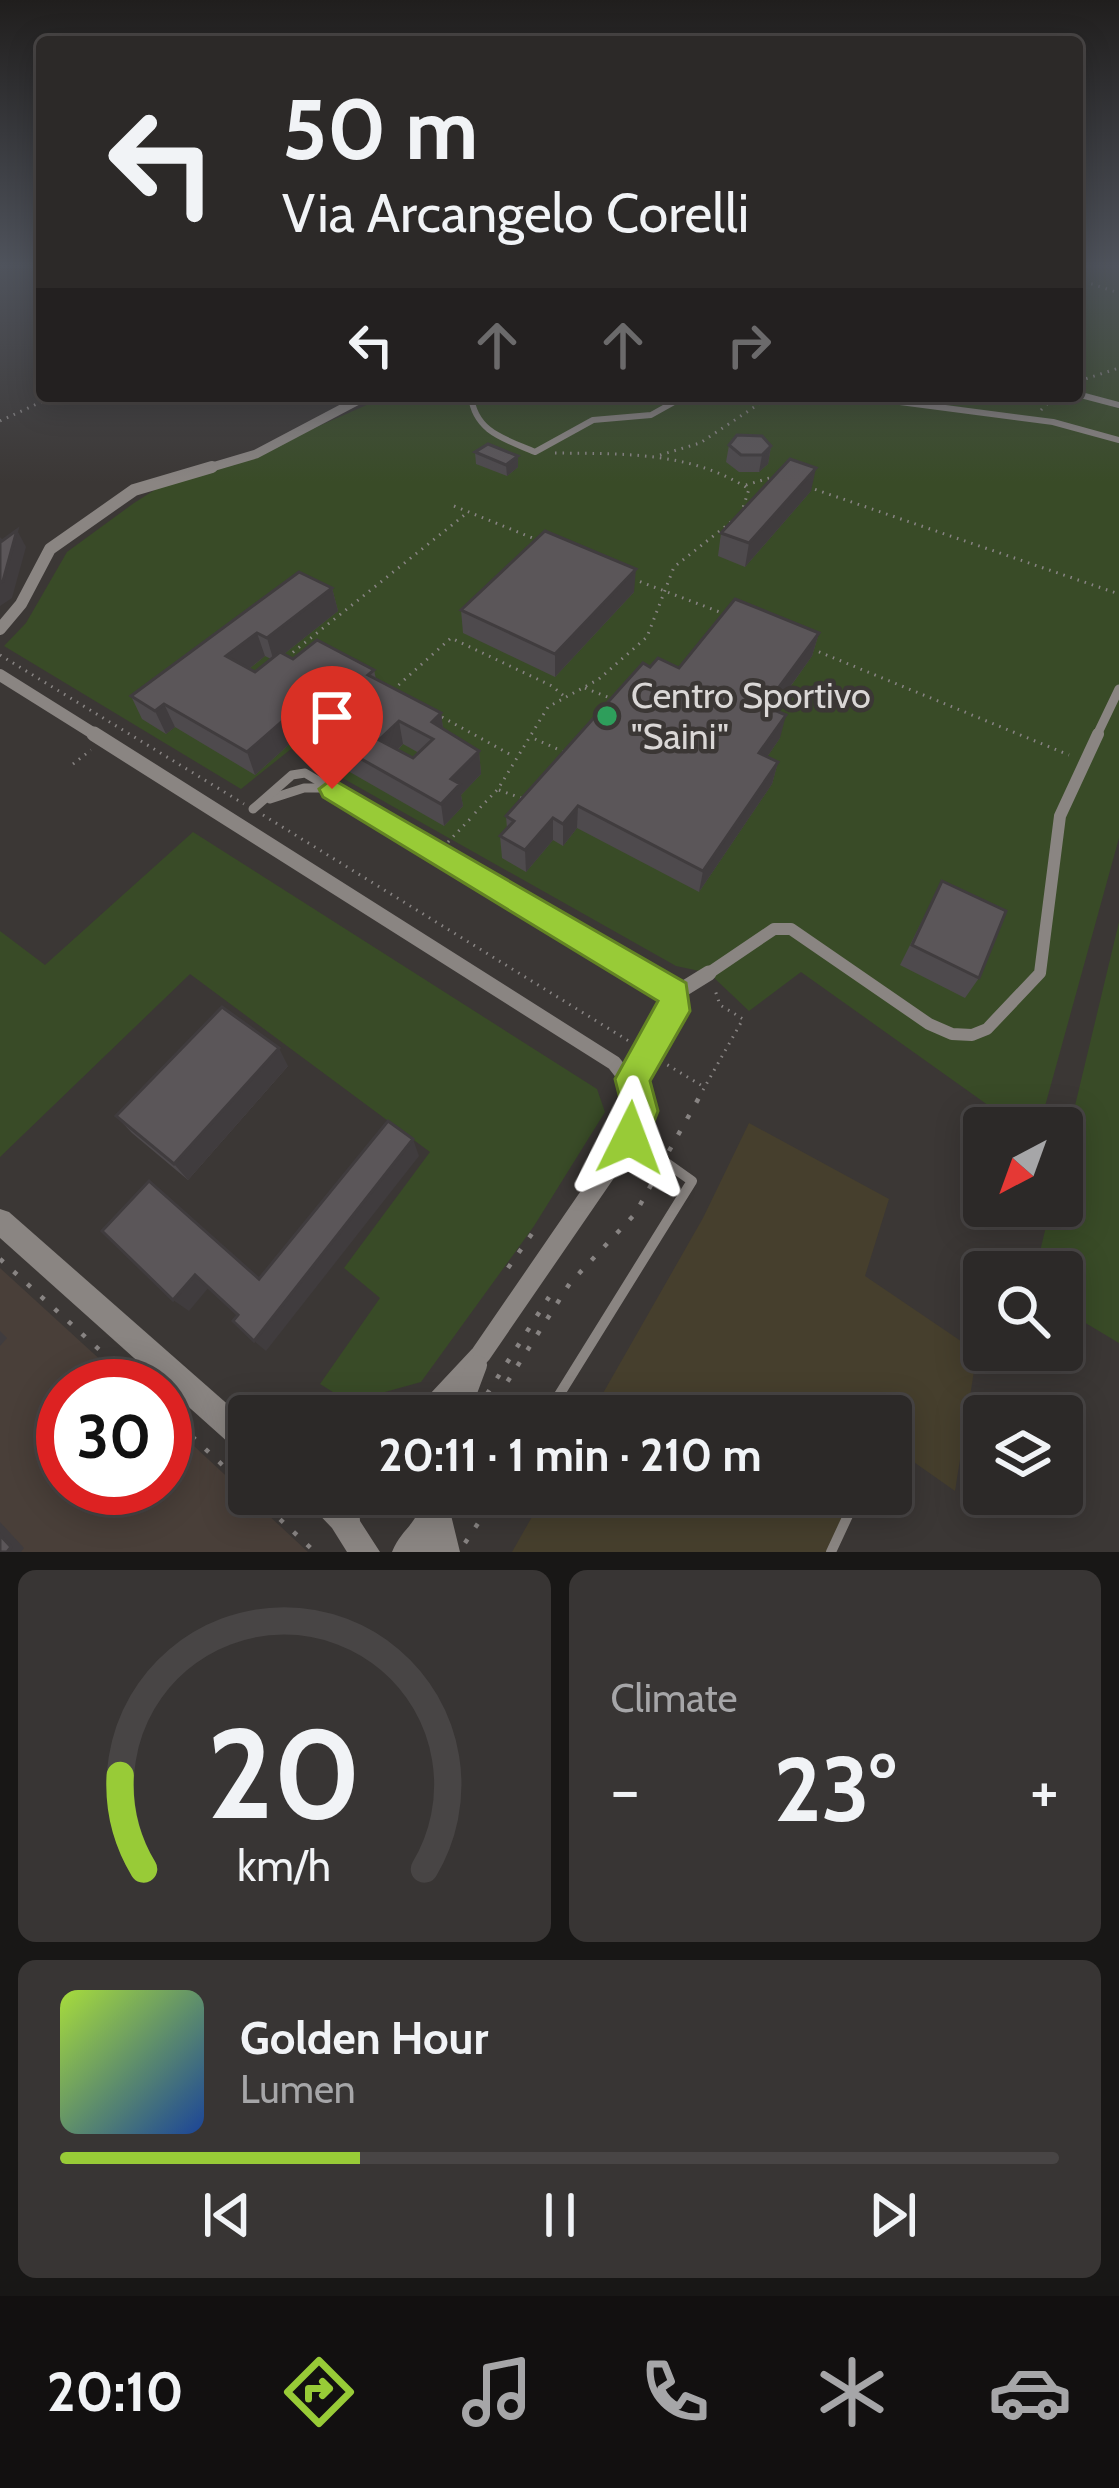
<!DOCTYPE html>
<meta charset="utf-8">
<style>
body{margin:0;font-family:Cabin,sans-serif;background:#383534;color:#f1f3f6;height:100vh;display:flex;flex-direction:column;font-size:45px;white-space:nowrap}
*{box-sizing:border-box;margin:0}
p{font-size:39px;color:#a6a6a8}
.icon{flex:none;width:66px;height:66px;fill:none;stroke:currentColor;stroke-width:2;stroke-linecap:round;stroke-linejoin:round}
.map{position:relative;height:1552px;overflow:hidden}
.details{display:flex;flex-direction:column;gap:18px;padding:18px;background:#181716;flex:1}
.details>*{flex:none}
.top-card{position:absolute;left:36px;top:36px;width:1047px;height:366px;border-radius:12px;box-shadow:0 6px 30px #0003,0 0 0 3px #484545;background:#2c2928;color:#f1f3f6;overflow:hidden}
.needle{width:78px;rotate:221deg}
.fabs{position:absolute;left:963px;top:1107px;display:grid;gap:24px}
.fabs a{display:grid;place-items:center;width:120px;height:120px;border-radius:12px;background:#2c2928;box-shadow:0 6px 30px #0003,0 0 0 3px #484545;font-size:60px}
.speed{position:absolute;left:36px;top:1359px;display:flex;gap:24px;font-size:60px;font-weight:700;text-align:center}
.speed>*{display:grid;place-content:center;width:156px;height:156px;border-radius:50%;background:#2c2928;box-shadow:0 6px 30px #0003,0 0 0 3px #484545;line-height:1}
.speed .limit{border:18px solid #d22;background:#fff;color:#111}
.pin{position:absolute;display:grid;place-items:center;width:102px;height:102px;color:#fff;margin:-123px -51px;border-radius:50% 50% 50% 0;rotate:-45deg;box-shadow:0 0 12px #0007}
.pin .icon{rotate:45deg}
.me{position:absolute;width:132px;margin:-66px;rotate:3deg;stroke-linejoin:round;filter:drop-shadow(0 0 9px #0008)}
.turn{display:flex;align-items:center;gap:42px;height:252px;padding:0 48px;font-size:54px}
.turn .icon{width:156px;height:156px;stroke-width:2.5}
.turn b{display:block;font-size:84px;line-height:102px}
.lanes{display:flex;align-items:center;height:114px;padding:0 48px;background:#0003;justify-content:center;gap:60px;direction:ltr}
.lanes .off{opacity:.35}
.big{font-size:90px;font-weight:700;line-height:1.1}
.details .widget{flex:1;display:flex;flex-direction:column;justify-content:center;gap:18px;min-width:0;padding:0 42px;border-radius:18px;background:#383534}
.details .dial{align-items:center;gap:0}
.dial svg{height:312px;overflow:visible;fill:none;stroke:#484545;stroke-width:7;stroke-linecap:round;text-anchor:middle}
.dial text{fill:#f1f3f6;stroke:none}
.song{display:flex;align-items:center;gap:36px}
.cover{width:144px;height:144px;border-radius:18px;background:linear-gradient(135deg,hsl(80 70% 55%),hsl(220 70% 35%))}
.played{height:12px;border-radius:6px;background:linear-gradient(90deg,#98cb37 30%,#484545 30%)}
.keys{display:flex;justify-content:space-around;direction:ltr}
.heat{display:flex;justify-content:space-between;align-items:center;font-size:66px;direction:ltr}
.details .tiles{flex:1;display:grid;gap:18px;grid-template-columns:1fr 1fr}
.widget:last-child{grid-column:span 2}
.trip{position:absolute;left:228px;top:1395px;width:684px;height:120px;border-radius:12px;background:#2c2928;box-shadow:0 6px 30px #0003,0 0 0 3px #484545;font-weight:700;line-height:120px;text-align:center}
.menu{display:flex;height:192px;justify-content:space-around;align-items:center;background:#121010;color:#a6a6a8}
.menu .icon{width:84px;height:84px}
.menu .active{color:#98cb37}
.menu b{font-size:54px;color:#f1f3f6}
.map>svg:first-child{display:block}
</style>
<div class="map">
<svg width="1119" height="1552" viewBox="0 0 1119 1552">
<rect width="100%" height="100%" fill="#3b3735"/>
<path fill="#493f39" d="M0,1268L129,1386H63V1488H165V1419L308,1552H0Z"/>
<g fill="#463f2d">
<path d="M749,1123L889,1199L865,1276L977,1352L955,1491L891,1446V1416H590L703,1218Z"/>
<path d="M545,1494H859L832,1552H512Z"/>
</g>
<g fill="#394b27">
<path d="M1077,265H1119V838L1039,1128H1020L801,972L749,1011L709,973L676,966L291,749L241,789L4,646L26,623L67,552L134,503L180,474L278,444L387,396H1077Z"/>
<path d="M193,832L597,1089L605,1112L534,1226L421,1382L349,1402L320,1384L380,1298L344,1268L430,1152L190,974L0,1157V931L45,965Z"/>
<path d="M1119,922V1343L1062,1309V1272H1035L1051,1206H1062V1160Z"/>
</g>
<g fill="none" stroke-linecap="round" stroke-linejoin="round">
<g stroke="#888483" stroke-width="3" stroke-dasharray="1.5 6" stroke-linecap="butt">
<path d="M1077,279L1119,293"/>
<path d="M1079,381L1119,368"/>
<path d="M1041,410L1055,396"/>
<path d="M0,421L54,396"/>
<path d="M555,453C623,454 689,451 749,489L742,511"/>
<path d="M660,455L700,443L771,396"/>
<path d="M746,485L776,476"/>
<path d="M808,487L1119,594"/>
<path d="M454,506L535,539"/>
<path d="M633,579L725,614"/>
<path d="M812,649L1069,755"/>
<path d="M0,655L244,804"/>
<path d="M287,657L467,513"/>
<path d="M585,688L615,700"/>
<path d="M393,690L451,638L552,686L565,697"/>
<path d="M442,717L513,756"/>
<path d="M535,739L564,752"/>
<path d="M73,764L91,750"/>
<path d="M499,790L524,799"/>
<path d="M475,813L498,789L548,707L599,679L647,637L674,567L731,522"/>
<path d="M263,815L632,1043"/>
<path d="M448,842L471,818"/>
<path d="M661,1061L704,1087"/>
<path d="M703,1090L743,1019L720,1005L715,990"/>
</g>
<g stroke="#888483" stroke-width="4.5" stroke-dasharray="4.5 14" stroke-linecap="butt">
<path d="M669,1151L705,1087"/>
<path d="M0,1259L139,1386"/>
<path d="M508,1268L538,1225"/>
<path d="M487,1394L549,1297"/>
<path d="M165,1411L249,1490"/>
<path d="M497,1416L499,1395L570,1283L635,1214L656,1176"/>
<path d="M253,1494L315,1552"/>
<path d="M465,1543L481,1519L488,1494"/>
</g>
<g stroke="#8a8582" stroke-width="9">
<path d="M270,799L304,788H325"/>
<path d="M253,809L292,775L305,773L674,993"/>
</g>
<g stroke="#8a8582" stroke-width="10">
<path d="M546,1416L692,1181L630,1137"/>
<path d="M831,1552L858,1494"/>
</g>
<g stroke="#8a8582" stroke-width="6">
<path d="M1077,394L1119,405"/>
<path d="M471,396C475,432 505,439 535,452L593,420L651,415L685,396"/>
<path d="M854,396L1053,422L1119,440"/>
</g>
<path stroke="#8a8582" stroke-width="9" d="M1096,737L1119,689"/>
<path stroke="#8a8582" stroke-width="12" d="M709,973L774,929H791L929,1024L952,1034L972,1035L987,1029L1040,973L1060,816L1098,734"/>
<path stroke="#8a8582" stroke-width="9" d="M202,470L256,454L366,396"/>
<g stroke="#8a8582" stroke-width="12">
<path d="M0,629L21,604L50,549L134,490L212,467"/>
<path d="M0,675L99,737"/>
</g>
<g stroke="#8a8582" stroke-width="15">
<path d="M94,734L614,1063L635,1090"/>
<path d="M632,1079L673,1011L675,994L709,973"/>
</g>
<g stroke="#8a8582" stroke-width="20">
<path d="M423,1416L481,1354L630,1137L639,1106L634,1087"/>
<path d="M458,1416L477,1365"/>
</g>
<g fill="#8a8582" fill-rule="evenodd">
<path d="M0,1209L9,1212L249,1423V1456L239,1452L0,1238Z"/>
<path d="M304,1494H358L360,1521L380,1552H347L332,1528L309,1504Z"/>
<path d="M424,1494H454L450,1511L460,1552H392C403,1526 417,1527 424,1494Z"/>
</g>
</g>
<g fill="#4e4a4d" fill-rule="evenodd">
<path d="M729,445L771,446L768,464L759,472H739L726,462Z"/>
<path d="M475,452L518,467L507,476L476,464Z"/>
<path d="M811,491L745,567L718,556L721,533Z"/>
<path d="M332,588L338,611L284,654L293,659L374,670L376,679L441,713L443,729L479,751L481,774L461,795L463,806L444,826L294,740L255,775L175,727L166,734L142,719L131,696ZM265,656L271,659L255,672L249,669ZM403,744L419,753L413,758L398,750Z"/>
<path d="M634,592L555,677L463,633L461,610Z"/>
<path d="M819,633L812,656L774,710L780,738L767,757L778,762L772,784L699,892L577,828L563,846L553,840L526,872L502,858L500,836L507,829L506,816L650,667L679,668Z"/>
<path d="M942,881L979,978L965,998L900,965Z"/>
<path d="M288,1066L188,1180L132,1133L116,1116Z"/>
</g>
<g fill="#403c3e">
<path d="M771,446L768,464L759,472L762,455Z"/>
<path d="M518,456V467L507,476L506,465Z"/>
<path d="M816,468L811,491L745,567L749,543Z"/>
<path d="M17,530L26,547L12,598L0,606V583Z"/>
<path d="M636,569L634,592L555,677V654Z"/>
<path d="M332,588L338,611L274,662L267,638Z"/>
<path d="M257,633L265,656L235,680L226,656Z"/>
<path d="M819,633L812,656L760,729L765,706Z"/>
<path d="M164,704L175,727L166,734L155,711Z"/>
<path d="M441,713L444,736L432,722Z"/>
<path d="M786,715L780,738L754,776L759,753Z"/>
<path d="M287,717L294,740L255,775L247,752Z"/>
<path d="M399,721L403,744L384,763L379,740Z"/>
<path d="M479,751L481,774L461,795L463,806L444,826L441,804L451,779Z"/>
<path d="M778,762L772,784L699,892L703,871Z"/>
<path d="M578,806L577,828L563,846V824Z"/>
<path d="M553,818V840L526,872L525,850Z"/>
<path d="M279,1048L288,1066L188,1180L174,1164Z"/>
<path d="M413,1139L419,1156L266,1351L254,1341Z"/>
<path d="M195,1275L209,1287L189,1311L173,1300Z"/>
<path d="M0,1331L7,1338L0,1346Z"/>
<path d="M0,1522L24,1548L21,1552H7L0,1535Z"/>
</g>
<g fill="#5b5659" stroke="#403c3e" stroke-width="3" fill-rule="evenodd">
<path d="M737,435L762,436L771,446L762,455H741L729,445Z"/>
<path d="M488,444L518,456L506,465L475,452Z"/>
<path d="M790,459L816,468L749,543L721,533Z"/>
<path d="M17,530L3,581L0,583V539L2,541Z"/>
<path d="M545,531L636,569L555,654L461,610Z"/>
<path d="M299,572L332,588L267,638L257,633L226,656L255,672L280,652L293,659L317,640L374,670L368,675L441,713L432,722L479,751L451,779L460,784L441,804L287,717L247,752L164,704L155,711L131,696ZM399,721L433,739L413,758L379,740Z"/>
<path d="M735,599L819,633L765,706L786,715L759,753L778,762L703,871L578,806L563,824L553,818L525,850L500,836L514,821L506,816L643,663L650,667L658,658L679,668Z"/>
<path d="M942,881L1006,911L979,978L912,945Z"/>
<path d="M222,1007L279,1048L174,1164L116,1116Z"/>
<path d="M388,1121L413,1139L254,1341L233,1321L238,1315L195,1275L173,1300L102,1231L149,1181L259,1279Z"/>
<path d="M0,1535L11,1547L7,1552H0Z"/>
</g>
<linearGradient id="sky" x2="0" y2="1"><stop stop-color="#201e1d"/><stop offset="0.55" stop-color="#4f535c"/><stop offset="1" stop-color="#4f535c" stop-opacity="0"/></linearGradient>
<rect width="1119" height="483" fill="url(#sky)"/>
<path fill="#98cb37" stroke="#638424" stroke-width="3" d="M332,779L686,983L690,1011L650,1081L658,1111L643,1150L630,1156L618,1150L612,1138L623,1111L615,1079L658,1001L323,797L319,789Z"/>
<circle fill="#2e9e5b" stroke="#3b3735" stroke-width="4.5" cx="607" cy="716" r="12"/>
<g text-anchor="middle" dominant-baseline="central" stroke-width="9" stroke-linejoin="round" paint-order="stroke">
<g font-size="36" fill="#dad7d6" stroke="#3b3735" text-anchor="start">
<text x="631" y="695">Centro Sportivo<tspan x="631" dy="41">"Saini"</tspan></text>
</g>
</g>
</svg>
<div class="fabs">
<a><svg class="needle" viewBox="-14 -14 28 28"><path d="M0-13l5 13h-10z" fill="#e53935"/><path d="M0 13l5-13h-10z" fill="#a6a6a8"/></svg></a>
<a><svg class="icon" aria-label="search" viewBox="0 0 24 24"><circle cx="10" cy="10" r="6"/><path d="M15 15l6 6"/></svg></a>
<a><svg class="icon" aria-label="layers" viewBox="0 0 24 24"><path d="M12 4l9 5-9 5-9-5zM3 14l9 5 9-5"/></svg></a>
</div>
<div class="speed"><div class="limit">30</div></div>
<div class="pin" style="left:332px;top:789px;background:#d93025"><svg class="icon" aria-label="arrive" viewBox="0 0 24 24"><path d="M6 21V4h12l-3 4 3 4H6"/></svg></div>
<svg class="me" style="left:630px;top:1138px" viewBox="-20 -20 40 40"><path d="M0-17L14 15 0 8-14 15z" fill="#98cb37" stroke="#fff" stroke-width="4"/></svg>
<div class="trip">20:11 · 1 min · 210 m</div>
<div class="top-card">
<div class="turn"><svg class="icon" aria-label="left" viewBox="0 0 24 24"><path d="M17 20v-9H6M10 6l-5 5 5 5"/></svg><div><b>50 m</b>Via Arcangelo Corelli</div></div>
<div class="lanes"><svg class="icon" aria-label="left" viewBox="0 0 24 24"><path d="M17 20v-9H6M10 6l-5 5 5 5"/></svg><svg class="icon off" aria-label="ahead" viewBox="0 0 24 24"><path d="M12 20V5M6 11l6-6 6 6"/></svg><svg class="icon off" aria-label="ahead" viewBox="0 0 24 24"><path d="M12 20V5M6 11l6-6 6 6"/></svg><svg class="icon off" aria-label="right" viewBox="0 0 24 24"><path d="M7 20v-9h11M14 6l5 5-5 5"/></svg></div>
</div>
</div>
<section class="details">
<div class="tiles">
<div class="widget dial"><svg viewBox="0 0 100 80">
<path d="M14 69A42 42 0 1 1 86 69"/>
<path d="M14 69A42 42 0 0 1 8 45" stroke="#98cb37"/>
<text x="50" y="56" font-size="32" font-weight="700">20</text>
<text x="50" y="72" font-size="11">km/h</text>
</svg></div>
<div class="widget"><p>Climate</p>
<div class="heat"><a>−</a><b class="big">23°</b><a>+</a></div>
</div>
<div class="widget">
<div class="song"><i class="cover"></i><div><b>Golden Hour</b><p>Lumen</p></div></div>
<div class="played"></div>
<div class="keys"><svg class="icon" aria-label="previous" viewBox="0 0 24 24"><path d="M18 5L8 12l10 7zM5 5v14"/></svg><svg class="icon" aria-label="pause" viewBox="0 0 24 24"><path d="M8 5v14M16 5v14"/></svg><svg class="icon" aria-label="next" viewBox="0 0 24 24"><path d="M6 5l10 7-10 7zM19 5v14"/></svg></div>
</div>
</div>
</section>
<nav class="menu">
<b>20:10</b>
<svg class="icon active" aria-label="directions" viewBox="0 0 24 24"><path d="M12 3l9 9-9 9-9-9zM9 14v-3h6M13 9l2 2-2 2"/></svg>
<svg class="icon" aria-label="music" viewBox="0 0 24 24"><path d="M9 18V5l10-2v13"/><circle cx="6" cy="18" r="3"/><circle cx="16" cy="16" r="3"/></svg>
<svg class="icon" aria-label="phone" viewBox="0 0 24 24"><path d="M5 4h4l2 5-3 2q2 4 5 5l2-3 5 2v4C11 20 4 13 5 4z"/></svg>
<svg class="icon" aria-label="climate" viewBox="0 0 24 24"><path d="M12 3v18M4 7l16 10M4 17L20 7"/></svg>
<svg class="icon" aria-label="car" viewBox="0 0 24 24"><path d="M5 17H2v-5l4-1 3-4h7l3 4 3 1v5h-3M9 17h6M6 11h13"/><circle cx="7" cy="17" r="2"/><circle cx="17" cy="17" r="2"/></svg>
</nav>
